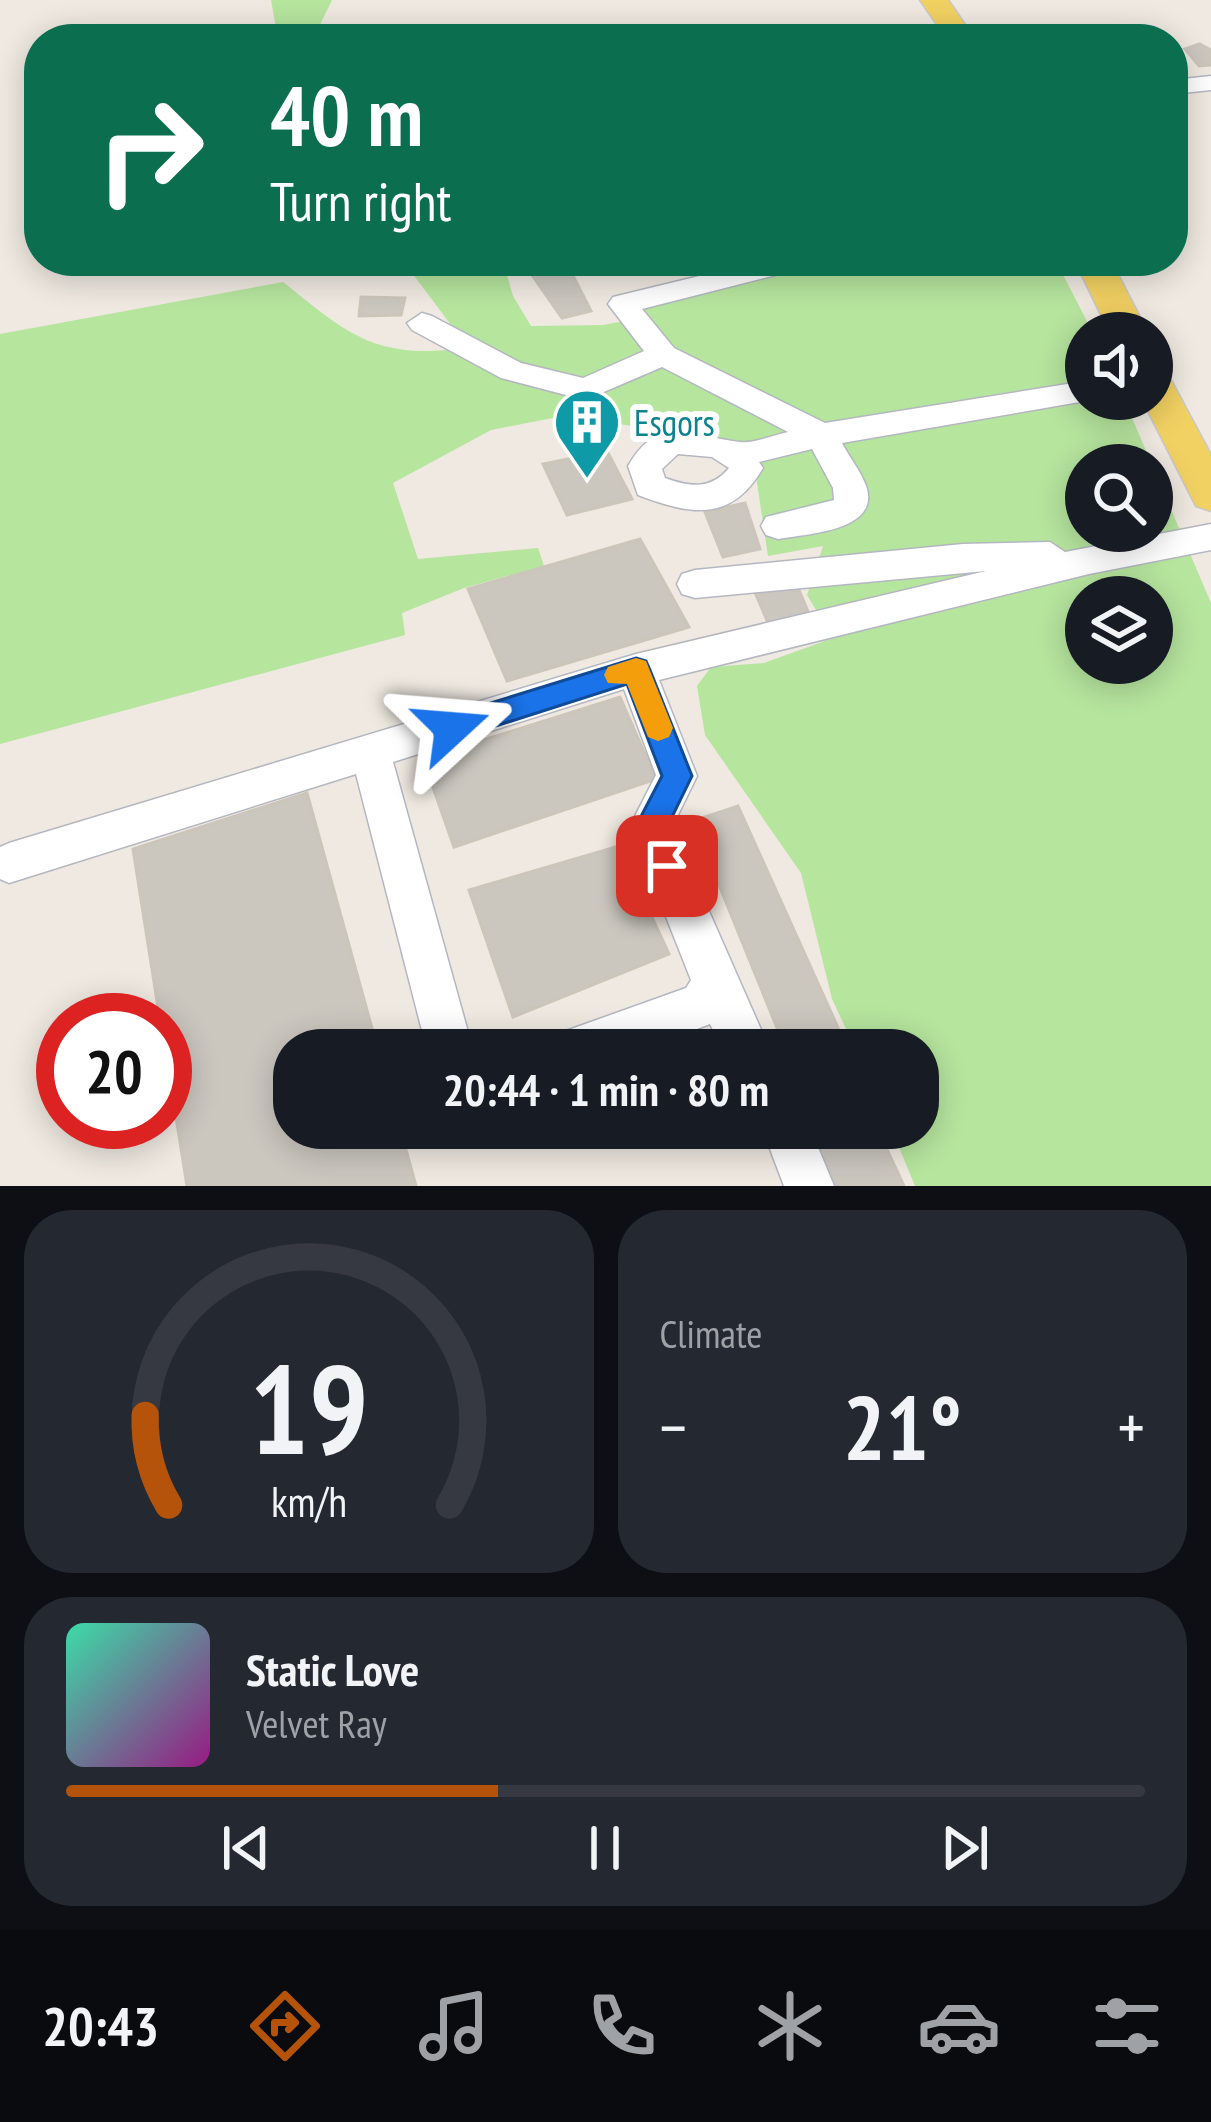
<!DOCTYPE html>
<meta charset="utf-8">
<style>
body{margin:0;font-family:"PT Sans Narrow",sans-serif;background:#242831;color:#f1f3f6;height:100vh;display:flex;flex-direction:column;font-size:45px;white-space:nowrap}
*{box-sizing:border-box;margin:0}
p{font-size:39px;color:#9ea1a6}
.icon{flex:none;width:66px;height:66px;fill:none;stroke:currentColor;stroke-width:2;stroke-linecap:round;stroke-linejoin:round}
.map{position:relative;height:1186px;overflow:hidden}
.side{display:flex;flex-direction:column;gap:24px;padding:24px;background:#0d0f14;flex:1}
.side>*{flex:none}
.guide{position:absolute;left:24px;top:24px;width:1164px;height:252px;border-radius:48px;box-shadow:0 6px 30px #0003;background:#0b6e4f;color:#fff;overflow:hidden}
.fabs{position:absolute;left:1065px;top:312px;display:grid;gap:24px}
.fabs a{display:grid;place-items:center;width:108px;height:108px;border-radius:50%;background:#171b24;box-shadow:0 6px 30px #0003;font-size:60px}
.speed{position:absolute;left:36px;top:993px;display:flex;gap:24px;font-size:60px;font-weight:700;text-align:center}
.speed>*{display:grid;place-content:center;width:156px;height:156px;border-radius:50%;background:#171b24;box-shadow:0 6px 30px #0003;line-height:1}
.speed .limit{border:18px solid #d22;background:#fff;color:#111}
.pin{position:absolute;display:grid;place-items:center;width:102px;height:102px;color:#fff;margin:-51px;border-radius:24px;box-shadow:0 6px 18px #0006}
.me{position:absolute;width:132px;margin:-66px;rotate:71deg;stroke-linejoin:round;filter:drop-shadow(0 0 9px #0008)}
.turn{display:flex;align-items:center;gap:42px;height:252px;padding:0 48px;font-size:54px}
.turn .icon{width:156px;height:156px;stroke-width:2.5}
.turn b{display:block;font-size:84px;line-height:102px}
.big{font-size:90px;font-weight:700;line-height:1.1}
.side .card{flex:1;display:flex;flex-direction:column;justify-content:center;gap:18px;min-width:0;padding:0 42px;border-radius:48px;background:#242831}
.side .dial{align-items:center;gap:0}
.dial svg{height:312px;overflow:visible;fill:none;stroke:#363941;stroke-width:7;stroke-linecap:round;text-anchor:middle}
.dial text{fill:#f1f3f6;stroke:none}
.song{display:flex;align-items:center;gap:36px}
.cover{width:144px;height:144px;border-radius:18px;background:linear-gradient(135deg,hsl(160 70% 55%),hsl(310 70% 35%))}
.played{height:12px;border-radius:6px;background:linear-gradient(90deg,#b45309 40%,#363941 40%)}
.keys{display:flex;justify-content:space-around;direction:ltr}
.heat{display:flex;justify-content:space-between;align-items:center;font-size:66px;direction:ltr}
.side .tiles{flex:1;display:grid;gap:24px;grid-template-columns:1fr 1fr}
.card:last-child{grid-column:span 2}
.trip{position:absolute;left:273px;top:1029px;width:666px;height:120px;border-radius:48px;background:#171b24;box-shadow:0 6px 30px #0003;font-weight:700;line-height:120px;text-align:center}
.dock{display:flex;height:192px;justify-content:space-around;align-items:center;background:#090b0e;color:#9ea1a6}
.dock .icon{width:84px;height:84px}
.dock .on{color:#b45309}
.dock b{font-size:54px;color:#f1f3f6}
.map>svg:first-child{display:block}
</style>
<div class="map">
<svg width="1211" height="1186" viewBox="0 0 1211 1186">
<rect width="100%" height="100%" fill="#efe9e1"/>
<g fill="#b6e59e" fill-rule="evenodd">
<path d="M271,0H332L313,39H278Z"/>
<path d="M403,261H503L513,296L531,326L603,325L646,317L641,293L816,261H1056L1093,333H1086V399H1124L1211,603V1186H915L891,1128H918V1050H856L832,999L801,873L705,735L697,686L711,667L764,663L833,638L807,595L823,546L768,556L751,443L563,416L491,430L393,483L418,559L538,548L544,566L464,588L402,613L405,635L0,744V334L283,282C340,327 369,357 446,350L451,325ZM1086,465H1152V531H1086ZM1086,597H1152V663H1086Z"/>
</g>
<g fill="#cbc7bf" stroke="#cbc5ba" stroke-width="3">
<path d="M1200,44L1211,50V65L1199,66L1185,49Z"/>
<path d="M568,266L591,311L562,318L532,275Z"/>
<path d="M361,297L405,298L401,315L359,316Z"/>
<path d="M607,451L632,499L567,515L543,464Z"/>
<path d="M745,503L760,549L723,557L705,512Z"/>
<path d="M640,539L689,627L507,681L468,589Z"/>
<path d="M794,578L812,621L770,627L753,588Z"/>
<path d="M620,697L656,779L454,847L423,759Z"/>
<path d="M307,793L378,1050H294V1128H400L416,1186H187L165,1048V1020H160L133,849Z"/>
<path d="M738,806L844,1041L822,1050H786L693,821Z"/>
<path d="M619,846L669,954L513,1017L469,890Z"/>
<path d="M797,1128H877L904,1186H825Z"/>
</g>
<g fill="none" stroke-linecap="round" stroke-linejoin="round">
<g stroke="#b4b7c1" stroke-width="3">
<g id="minor">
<path d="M1211,76V90L1173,94V80Z"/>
<path d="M761,261H811L807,267L642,309L674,348L825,423L1086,381V399H1097L842,443C849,457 861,471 866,486C882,531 806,534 778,539L766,535L761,526L766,517L834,500L833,488L812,449L759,462L763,468C731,523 691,515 638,495L628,466C660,411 692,437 740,442C753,444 774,435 788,432L662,367L585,400L501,378L412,330L407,323L422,313L432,316L521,363L583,378L644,351L608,304L613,297ZM678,454L712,457L729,468C711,490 690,487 665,478L662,469Z"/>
<path d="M1211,524V550L1089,574L659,680L697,776L672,827L770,1050H723L710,1024L641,1050H554L560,1033L686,988L691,980L630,826L656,775L624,689L393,762L473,1050H427L356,774L9,883L0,879V847L9,843L636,654L986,571L695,598L682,594L677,584L682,574L695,570L963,544L1050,542L1065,552Z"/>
<path d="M762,1128H810L834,1186H784Z"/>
</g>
</g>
<g stroke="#c9c9c9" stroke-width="3">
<g id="major">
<path d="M920,0H948L975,39H947Z"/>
<path d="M1075,261H1111L1148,333H1110Z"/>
<path d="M1152,367L1166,371L1211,455V511L1196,506L1142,399H1152Z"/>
</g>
</g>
<use href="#minor" fill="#fff" fill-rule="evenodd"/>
<use href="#major" fill="#f2d163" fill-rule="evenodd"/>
</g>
<path fill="#1a73e8" stroke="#114b97" stroke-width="3" d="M636,658L646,661L650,670L692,776L667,827L683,866L679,876L667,881L656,876L636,826L662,776L627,684L452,740L442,737L437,728L442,718L452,715Z"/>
<path fill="#f59e0b" d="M636,658L646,661L673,728L669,737L658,741L648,737L627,684L608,683L604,675L608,667Z"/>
<defs>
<g id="building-pin" transform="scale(3.45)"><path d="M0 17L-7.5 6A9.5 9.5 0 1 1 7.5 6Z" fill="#0f9aa8" stroke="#fff"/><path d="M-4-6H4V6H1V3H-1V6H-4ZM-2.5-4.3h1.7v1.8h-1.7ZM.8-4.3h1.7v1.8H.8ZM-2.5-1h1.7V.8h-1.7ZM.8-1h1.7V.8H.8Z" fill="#fff"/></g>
</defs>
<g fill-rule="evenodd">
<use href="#building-pin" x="587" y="422"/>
</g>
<g text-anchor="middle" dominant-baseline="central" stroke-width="12" stroke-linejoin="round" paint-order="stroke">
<g font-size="36" fill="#0d838f" stroke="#fff" text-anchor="start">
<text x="634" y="422">Esgors</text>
</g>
</g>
</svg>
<div class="fabs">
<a><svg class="icon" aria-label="sound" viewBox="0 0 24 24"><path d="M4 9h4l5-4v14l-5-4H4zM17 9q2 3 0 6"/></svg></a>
<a><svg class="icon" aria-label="search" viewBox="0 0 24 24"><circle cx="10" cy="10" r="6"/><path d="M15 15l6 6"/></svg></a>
<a><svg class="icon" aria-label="layers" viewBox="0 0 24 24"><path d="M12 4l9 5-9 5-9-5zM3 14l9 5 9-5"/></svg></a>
</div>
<div class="speed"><div class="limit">20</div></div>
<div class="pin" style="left:667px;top:866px;background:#d93025"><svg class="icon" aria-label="arrive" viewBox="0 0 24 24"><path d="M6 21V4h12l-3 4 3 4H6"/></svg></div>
<svg class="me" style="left:452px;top:728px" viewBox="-20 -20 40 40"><path d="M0-17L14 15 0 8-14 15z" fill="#1a73e8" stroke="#fff" stroke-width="4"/></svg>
<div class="trip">20:44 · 1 min · 80 m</div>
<div class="guide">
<div class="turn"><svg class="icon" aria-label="right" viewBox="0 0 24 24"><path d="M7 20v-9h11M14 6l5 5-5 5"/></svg><div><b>40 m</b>Turn right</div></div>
</div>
</div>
<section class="side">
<div class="tiles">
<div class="card dial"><svg viewBox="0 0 100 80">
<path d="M14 69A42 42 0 1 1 86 69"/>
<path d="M14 69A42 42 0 0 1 8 46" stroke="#b45309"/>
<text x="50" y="56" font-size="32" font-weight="700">19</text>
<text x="50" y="72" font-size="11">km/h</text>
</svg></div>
<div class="card"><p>Climate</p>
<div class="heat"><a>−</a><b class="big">21°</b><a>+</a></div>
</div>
<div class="card">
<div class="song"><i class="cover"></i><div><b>Static Love</b><p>Velvet Ray</p></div></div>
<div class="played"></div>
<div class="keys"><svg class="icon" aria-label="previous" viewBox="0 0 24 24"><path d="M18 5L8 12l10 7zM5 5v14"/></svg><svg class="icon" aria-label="pause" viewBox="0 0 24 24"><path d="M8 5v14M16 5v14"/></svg><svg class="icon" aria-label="next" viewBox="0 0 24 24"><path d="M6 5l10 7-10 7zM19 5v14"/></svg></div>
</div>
</div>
</section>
<nav class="dock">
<b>20:43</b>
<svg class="icon on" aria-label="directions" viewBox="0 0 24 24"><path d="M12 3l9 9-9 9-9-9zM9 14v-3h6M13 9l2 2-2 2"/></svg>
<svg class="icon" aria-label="music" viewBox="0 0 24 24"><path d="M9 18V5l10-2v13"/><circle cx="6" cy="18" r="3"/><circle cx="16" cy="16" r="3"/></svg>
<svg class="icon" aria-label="phone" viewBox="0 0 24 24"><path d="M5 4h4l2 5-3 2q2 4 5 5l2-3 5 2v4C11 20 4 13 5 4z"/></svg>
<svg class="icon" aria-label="climate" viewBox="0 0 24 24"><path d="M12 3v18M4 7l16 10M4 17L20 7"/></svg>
<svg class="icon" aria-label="car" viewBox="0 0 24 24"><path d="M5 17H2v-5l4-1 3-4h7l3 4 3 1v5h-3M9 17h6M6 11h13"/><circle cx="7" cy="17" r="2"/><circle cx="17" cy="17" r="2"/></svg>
<svg class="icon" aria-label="filters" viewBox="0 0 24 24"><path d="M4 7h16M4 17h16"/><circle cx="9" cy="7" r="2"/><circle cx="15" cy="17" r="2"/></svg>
</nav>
